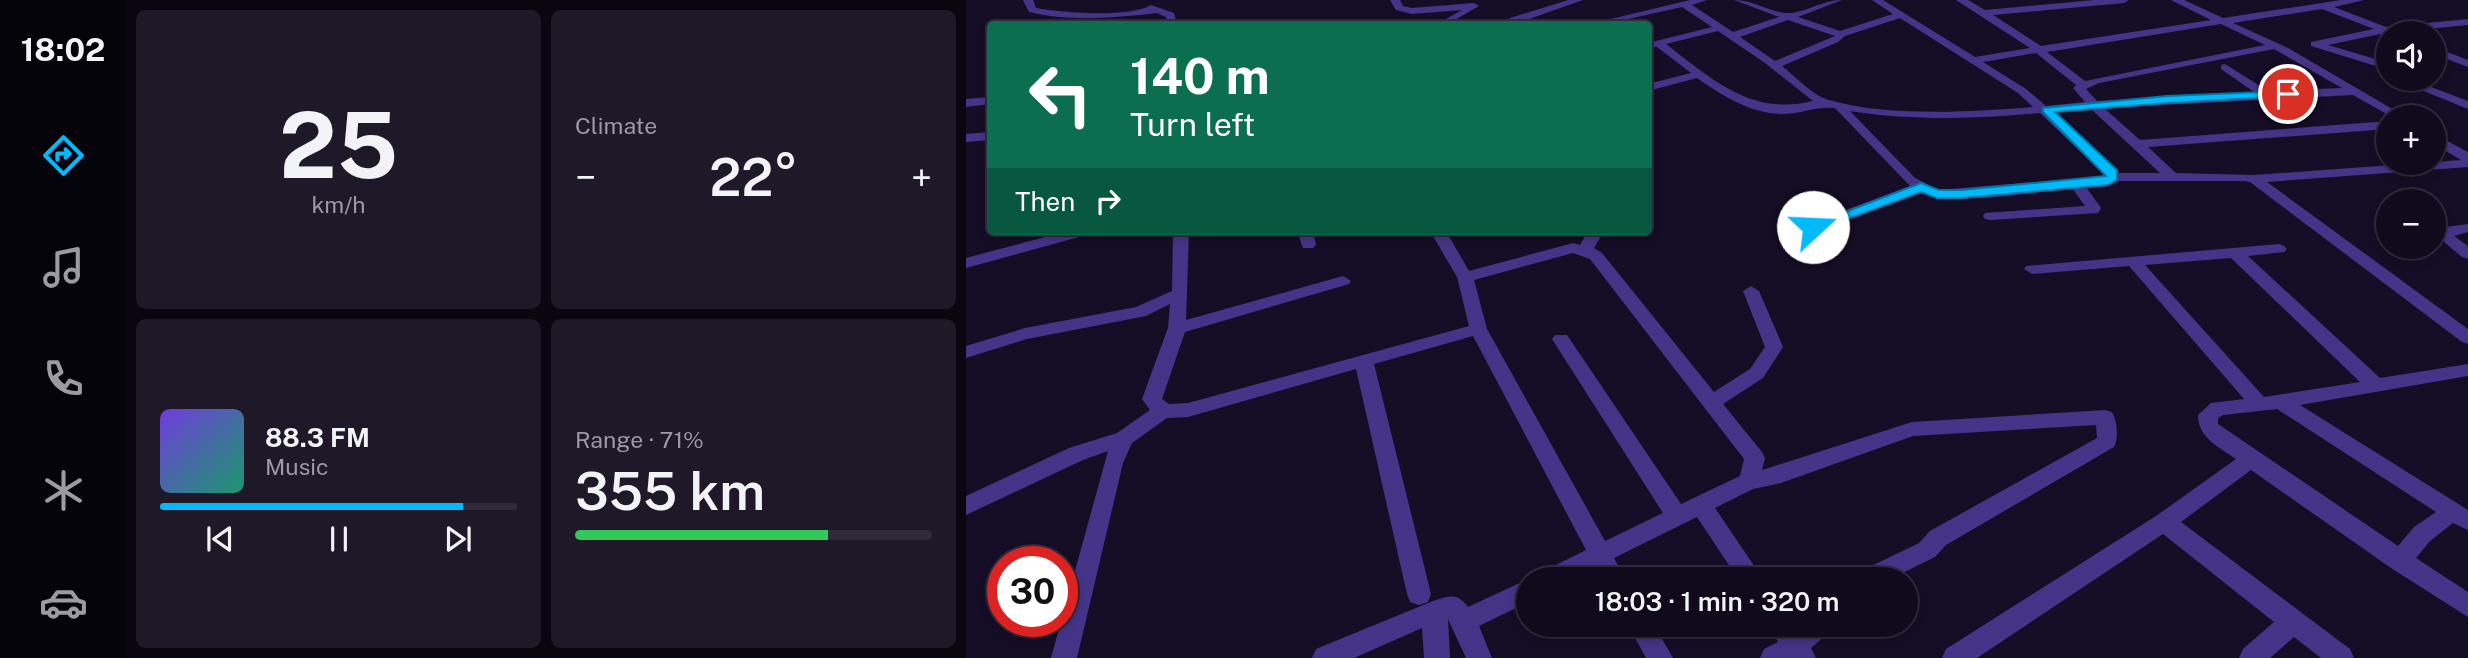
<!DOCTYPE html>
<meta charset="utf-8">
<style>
body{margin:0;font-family:"Public Sans",sans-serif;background:#1e1829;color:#f1f3f6;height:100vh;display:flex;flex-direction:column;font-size:26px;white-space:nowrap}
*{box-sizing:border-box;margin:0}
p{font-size:23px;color:#9c9aa3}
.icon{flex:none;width:38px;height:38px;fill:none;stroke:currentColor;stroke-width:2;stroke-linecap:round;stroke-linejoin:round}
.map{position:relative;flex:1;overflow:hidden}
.drawer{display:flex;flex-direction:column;gap:10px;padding:10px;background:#09060f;width:840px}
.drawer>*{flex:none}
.guide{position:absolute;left:21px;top:21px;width:665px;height:214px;border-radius:7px;box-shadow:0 4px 10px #0003,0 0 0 2px #302b3b;background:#0b6e4f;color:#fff;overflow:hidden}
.controls{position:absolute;left:1410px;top:21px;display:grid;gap:14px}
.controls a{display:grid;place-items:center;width:70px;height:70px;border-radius:50%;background:#100a1c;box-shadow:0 4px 10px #0003,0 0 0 2px #302b3b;font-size:35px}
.speed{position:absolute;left:21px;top:546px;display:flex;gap:14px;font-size:35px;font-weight:700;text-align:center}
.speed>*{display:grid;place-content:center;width:91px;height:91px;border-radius:50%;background:#100a1c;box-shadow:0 4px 10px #0003,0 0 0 2px #302b3b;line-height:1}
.speed .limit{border:10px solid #d22;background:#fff;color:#111}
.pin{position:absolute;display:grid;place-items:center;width:60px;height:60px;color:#fff;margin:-30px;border:4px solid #fff;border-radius:50%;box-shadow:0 2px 7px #0007}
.me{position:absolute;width:77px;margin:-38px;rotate:70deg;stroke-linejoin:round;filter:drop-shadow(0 0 5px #0008)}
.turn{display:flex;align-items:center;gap:24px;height:147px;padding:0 28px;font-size:32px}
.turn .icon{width:91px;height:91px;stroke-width:2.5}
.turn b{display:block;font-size:49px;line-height:60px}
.then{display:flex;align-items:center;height:66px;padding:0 28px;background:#0003;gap:14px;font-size:26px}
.big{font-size:52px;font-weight:600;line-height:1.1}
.drawer .tile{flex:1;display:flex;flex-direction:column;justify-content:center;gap:10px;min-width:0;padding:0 24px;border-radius:10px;background:#1e1829}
.drawer .dial{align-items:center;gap:0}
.dial b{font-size:91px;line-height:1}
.song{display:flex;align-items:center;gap:21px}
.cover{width:84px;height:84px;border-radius:10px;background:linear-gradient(135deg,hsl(260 70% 55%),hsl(160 70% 35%))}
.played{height:7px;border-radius:4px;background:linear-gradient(90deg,#00bbfc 85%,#302b3b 85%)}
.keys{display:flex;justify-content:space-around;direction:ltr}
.heat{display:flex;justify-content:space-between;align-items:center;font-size:38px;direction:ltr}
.charge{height:10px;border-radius:5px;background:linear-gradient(90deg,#34c759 71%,#302b3b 0)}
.drawer .tiles{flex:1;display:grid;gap:10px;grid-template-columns:repeat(2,1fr)}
.trip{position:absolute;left:550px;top:567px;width:402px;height:70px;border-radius:35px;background:#100a1c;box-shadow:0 4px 10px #0003,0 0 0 2px #302b3b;font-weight:600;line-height:70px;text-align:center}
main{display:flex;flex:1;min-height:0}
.menu{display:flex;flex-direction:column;width:126px;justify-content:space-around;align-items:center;background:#06040b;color:#9c9aa3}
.menu .icon{width:49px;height:49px}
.menu .on{color:#00bbfc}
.menu b{font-size:32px;color:#f1f3f6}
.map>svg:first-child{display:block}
</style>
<main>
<nav class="menu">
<b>18:02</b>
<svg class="icon on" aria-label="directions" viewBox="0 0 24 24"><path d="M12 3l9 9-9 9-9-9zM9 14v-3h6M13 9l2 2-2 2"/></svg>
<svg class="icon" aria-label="music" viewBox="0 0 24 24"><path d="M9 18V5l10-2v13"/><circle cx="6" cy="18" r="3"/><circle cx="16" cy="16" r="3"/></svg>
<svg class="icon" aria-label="phone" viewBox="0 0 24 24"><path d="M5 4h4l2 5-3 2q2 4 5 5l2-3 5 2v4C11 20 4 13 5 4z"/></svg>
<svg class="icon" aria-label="climate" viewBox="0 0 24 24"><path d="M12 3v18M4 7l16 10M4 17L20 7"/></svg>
<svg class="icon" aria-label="car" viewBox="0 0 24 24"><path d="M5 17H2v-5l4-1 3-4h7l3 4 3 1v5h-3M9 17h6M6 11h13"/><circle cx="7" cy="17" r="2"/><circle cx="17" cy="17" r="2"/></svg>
</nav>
<section class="drawer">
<div class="tiles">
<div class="tile dial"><b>25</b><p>km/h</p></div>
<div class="tile"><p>Climate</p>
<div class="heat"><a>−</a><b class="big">22°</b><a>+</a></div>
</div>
<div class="tile">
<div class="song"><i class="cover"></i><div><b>88.3 FM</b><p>Music</p></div></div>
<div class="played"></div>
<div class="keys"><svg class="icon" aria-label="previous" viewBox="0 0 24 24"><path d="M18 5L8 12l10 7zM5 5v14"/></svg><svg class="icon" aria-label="pause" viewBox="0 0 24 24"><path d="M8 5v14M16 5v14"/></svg><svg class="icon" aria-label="next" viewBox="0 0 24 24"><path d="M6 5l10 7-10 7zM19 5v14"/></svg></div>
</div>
<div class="tile"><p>Range · 71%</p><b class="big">355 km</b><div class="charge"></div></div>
</div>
</section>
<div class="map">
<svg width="1502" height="658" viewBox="0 0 1502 658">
<rect width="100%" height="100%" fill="#150d25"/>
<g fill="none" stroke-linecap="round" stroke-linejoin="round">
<g fill="#443487" fill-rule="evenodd">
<path d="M57,0H67L70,8C97,13 163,18 185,5L208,13L211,24H201L200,17L191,13C148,18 104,22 63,12Z"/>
<path d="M424,0H434L437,6L446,8L508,3L513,6L482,24H471L496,10L446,14L430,10Z"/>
<path d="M602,0H617L549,24H539L544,18Z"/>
<path d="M724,0H741L726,5L767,32L813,17L768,0C788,0 805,13 822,13C837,14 856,0 876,0L832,17L874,31L927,14L906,0H917L1009,57L1064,48L990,0H1002L1019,10L1128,0H1163L1158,3L1027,15L1075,46L1245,20L1205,0H1218L1257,18L1375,0H1398L1368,7L1420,27L1502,19V25L1419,33L1362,45L1423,63V70L1345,46V42L1408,29L1356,9L1267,23L1322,48L1440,117H1426L1387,95L1138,108L1174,140L1423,121V129L1182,147L1210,173L1288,175L1495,160L1468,144V134L1502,152V167L1301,182L1502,329V344L1496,342L1284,182L1278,181H1150L1142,185L1120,187L1135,208L1132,213L1024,220L1019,219L1017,216L1019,213L1119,206L1106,188C1068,192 987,207 955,192L852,230H842L840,227L842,224L944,186L869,108C851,106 837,113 819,114C787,115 757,96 731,78L682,91V84L725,73L691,47H682V43L746,27L716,7L640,24H624ZM934,18L1052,93L1067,107C1007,112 921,117 863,100C847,96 829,76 816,66L872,42L879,36ZM822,20L869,36L809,61L774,37ZM1255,24L1299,45L1119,81L1081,52ZM752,31L799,63L847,101C785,116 747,80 700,44ZM1308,49L1376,88L1302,91L1259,64L1255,65V69L1288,92L1131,101L1120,89L1133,83ZM1070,53L1110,85L1107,88L1119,102L1080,106L1060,89L1017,62ZM1125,109L1194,173H1153L1087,112ZM884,111C947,121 1011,119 1074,113L1140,176L973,190L949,178Z"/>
<path d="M1468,47L1502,60V67L1468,54Z"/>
<path d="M1428,79H1444L1502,101V109Z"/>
<path d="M24,97V104L0,107V99Z"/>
<path d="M24,132V140L0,142V134Z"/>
<path d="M1502,224V232L1488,236L1502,246V259L1496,257L1471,236L1480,227Z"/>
<path d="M102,231H127L124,234L0,268V258Z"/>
<path d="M207,231H223L220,320L377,276L385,281L383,284L219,332L196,399L203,404L222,403L503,326L491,277L464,231H480L503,271L607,243L614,245L622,231H638L628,248L636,253L748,392L784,369L799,347L777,291L785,286L793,291L817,347L797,378L757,404L796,452L799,458L796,470L946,422L1139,410L1146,412C1151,421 1153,438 1148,447L980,545L969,557L924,579H889L893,572L953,543L964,531L1131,438L1130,425L947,436L815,483L787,489L749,508L797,579H772L731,517L648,558L659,579H635L629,568L607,579H572L576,572L620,550L507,336L408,364L465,594L462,602L453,605L444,602L441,594L390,369L222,417L201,418L166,443L157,463L111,658H85L142,451L117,460L0,515V496L103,448L151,433L184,410L176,399L202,328L204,304L180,316L61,339L0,358V346L59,328L170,307L206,291ZM607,253L624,259L778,459L774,476L715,504L601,335H589L586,339L697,513L639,541L521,329L508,280Z"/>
<path d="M331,231H347L350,245L347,248H337Z"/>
<path d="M1313,244L1318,246L1321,249L1318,252L1282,256L1414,378L1502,364V376L1334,405L1502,510V530L1487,523L1464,541L1450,558L1502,592V617L1425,568L1285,470L1215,522L1384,649L1388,658H1355L1328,637L1304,658H1273L1277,649L1308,622L1197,534L1011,658H976L980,649L1190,516L1270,459C1253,447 1232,438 1232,415L1245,403L1278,399L1163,266L1066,274L1058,269L1060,266ZM1265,258L1394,382L1298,397L1179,265ZM1311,409L1470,512L1448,527L1432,546L1252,424V418L1257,415Z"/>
<path d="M562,579V602L513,626L526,658H500L482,619L484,658H458L456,628L388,658H346L350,649L467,601C483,596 491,592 502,607Z"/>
<path d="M662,625H688L707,658H680Z"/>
<path d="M803,625H829L832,628L835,625H865L862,633L845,648L850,658H794L798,649L812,642Z"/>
</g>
</g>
<path fill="#00bbfc" stroke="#007aa4" stroke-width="2" d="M1322,91L1326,92V96L1201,103L1089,112L1151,170V180L1142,185L995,198H971L955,192L852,230H842L840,227L955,183L973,190H995L1140,176L1077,112V108L1201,96Z"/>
</svg>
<div class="controls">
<a><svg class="icon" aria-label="sound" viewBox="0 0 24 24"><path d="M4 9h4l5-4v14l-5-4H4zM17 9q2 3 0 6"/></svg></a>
<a>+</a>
<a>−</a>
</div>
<div class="speed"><div class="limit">30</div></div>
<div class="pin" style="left:1322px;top:94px;background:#d93025"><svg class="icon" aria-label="arrive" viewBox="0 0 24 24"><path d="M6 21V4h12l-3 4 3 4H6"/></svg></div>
<svg class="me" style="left:847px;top:227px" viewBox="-20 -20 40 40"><circle r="19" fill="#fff"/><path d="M0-13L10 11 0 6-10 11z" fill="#00bbfc"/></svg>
<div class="trip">18:03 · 1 min · 320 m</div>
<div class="guide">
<div class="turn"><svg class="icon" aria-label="left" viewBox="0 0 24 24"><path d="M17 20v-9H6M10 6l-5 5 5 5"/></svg><div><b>140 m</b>Turn left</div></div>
<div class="then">Then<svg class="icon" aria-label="right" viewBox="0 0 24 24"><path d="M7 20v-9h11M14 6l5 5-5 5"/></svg></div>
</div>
</div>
</main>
